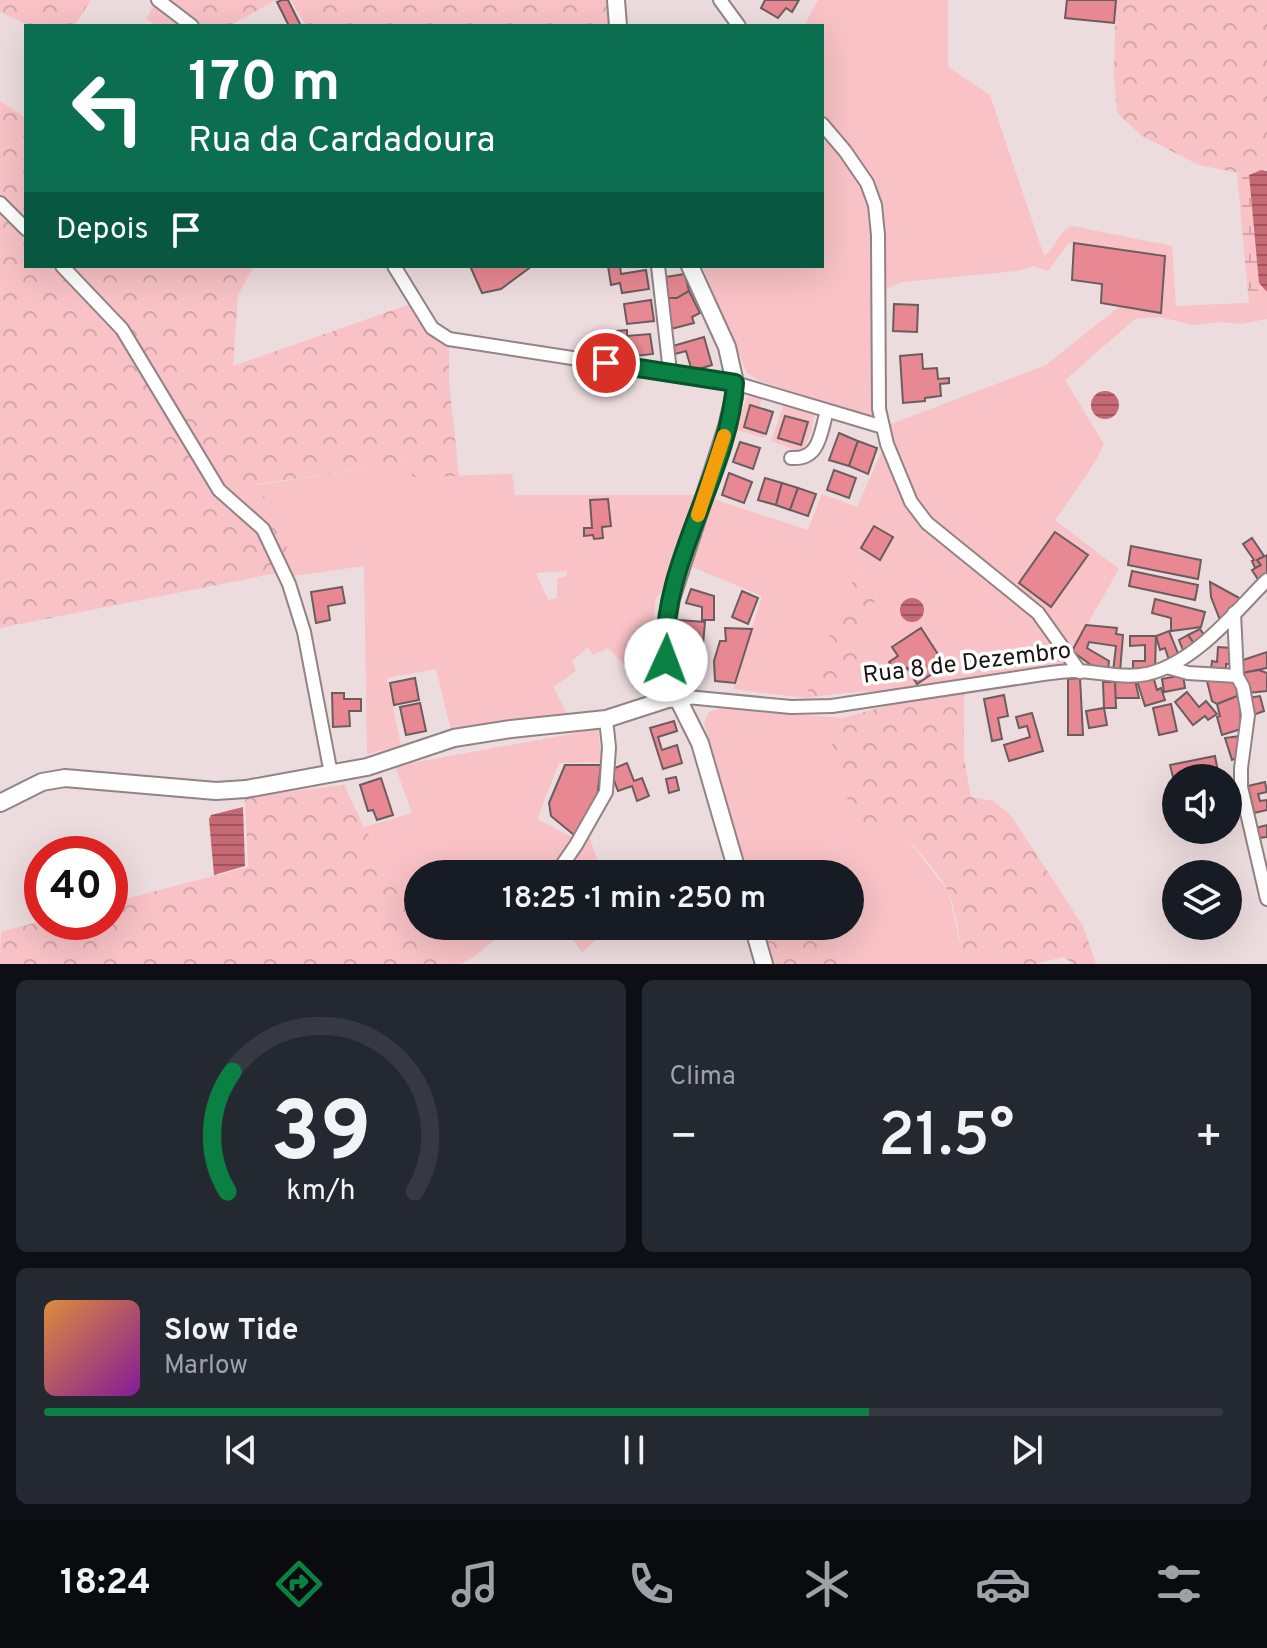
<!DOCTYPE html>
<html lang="pt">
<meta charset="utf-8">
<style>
body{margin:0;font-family:Overpass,sans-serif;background:#242831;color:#f1f3f6;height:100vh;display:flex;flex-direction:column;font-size:30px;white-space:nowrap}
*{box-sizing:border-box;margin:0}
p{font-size:26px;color:#9ea1a6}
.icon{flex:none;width:44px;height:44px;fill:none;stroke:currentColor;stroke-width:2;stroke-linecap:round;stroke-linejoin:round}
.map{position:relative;height:964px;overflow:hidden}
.details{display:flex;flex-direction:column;gap:16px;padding:16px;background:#0d0f14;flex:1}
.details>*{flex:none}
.guide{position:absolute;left:24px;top:24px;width:800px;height:244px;border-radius:0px;box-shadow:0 8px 32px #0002;background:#0b6e4f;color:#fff;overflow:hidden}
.buttons{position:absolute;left:1162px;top:764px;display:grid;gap:16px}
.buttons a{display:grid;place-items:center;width:80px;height:80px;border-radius:50%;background:#171b24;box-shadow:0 8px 32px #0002;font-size:40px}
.speed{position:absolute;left:24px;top:836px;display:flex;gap:16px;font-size:40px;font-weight:700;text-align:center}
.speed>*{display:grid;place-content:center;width:104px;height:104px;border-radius:50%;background:#171b24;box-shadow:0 8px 32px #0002;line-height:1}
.speed .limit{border:12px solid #d22;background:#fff;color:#111}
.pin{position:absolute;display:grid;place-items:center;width:68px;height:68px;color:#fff;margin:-34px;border:4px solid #fff;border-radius:50%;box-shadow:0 2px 8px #0007}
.me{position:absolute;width:88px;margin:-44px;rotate:2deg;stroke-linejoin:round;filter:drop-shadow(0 0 6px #0008)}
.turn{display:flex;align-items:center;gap:28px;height:168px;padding:0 32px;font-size:36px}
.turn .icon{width:104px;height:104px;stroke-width:2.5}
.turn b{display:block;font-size:56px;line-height:68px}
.then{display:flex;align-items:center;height:76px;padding:0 32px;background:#0003;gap:16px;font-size:30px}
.big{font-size:60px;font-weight:600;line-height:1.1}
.details .widget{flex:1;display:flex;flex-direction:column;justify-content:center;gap:12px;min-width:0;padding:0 28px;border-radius:12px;background:#242831}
.details .dial{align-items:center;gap:0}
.dial svg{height:208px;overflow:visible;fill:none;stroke:#363941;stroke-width:7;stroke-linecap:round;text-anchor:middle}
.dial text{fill:#f1f3f6;stroke:none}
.song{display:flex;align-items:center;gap:24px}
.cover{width:96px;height:96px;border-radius:12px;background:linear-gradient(135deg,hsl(30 70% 55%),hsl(290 70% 35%))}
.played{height:8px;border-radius:4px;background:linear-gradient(90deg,#0b8043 70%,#363941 70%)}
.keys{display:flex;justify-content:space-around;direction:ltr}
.heat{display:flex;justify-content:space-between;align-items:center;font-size:44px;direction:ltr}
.details .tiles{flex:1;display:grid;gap:16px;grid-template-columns:1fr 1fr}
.widget:last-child{grid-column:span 2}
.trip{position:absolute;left:404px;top:860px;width:460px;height:80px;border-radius:40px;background:#171b24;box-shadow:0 8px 32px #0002;font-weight:600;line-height:80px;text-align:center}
.tabs{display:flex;height:128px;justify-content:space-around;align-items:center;background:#090b0e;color:#9ea1a6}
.tabs .icon{width:56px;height:56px}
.tabs .current{color:#0b8043}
.tabs b{font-size:36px;color:#f1f3f6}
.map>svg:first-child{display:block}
</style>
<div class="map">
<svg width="1267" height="964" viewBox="0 0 1267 964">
<defs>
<pattern id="forest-crowns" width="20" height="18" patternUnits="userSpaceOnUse" patternTransform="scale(2)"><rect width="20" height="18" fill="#f8c2c6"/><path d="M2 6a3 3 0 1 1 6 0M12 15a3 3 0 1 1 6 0" fill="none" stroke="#d4a6a9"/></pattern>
<pattern id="wetland-marsh" width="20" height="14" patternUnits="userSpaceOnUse" patternTransform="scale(2)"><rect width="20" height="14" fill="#f8c2c6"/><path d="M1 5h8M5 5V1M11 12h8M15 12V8" fill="none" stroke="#d4a6a9"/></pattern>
<pattern id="water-rules" width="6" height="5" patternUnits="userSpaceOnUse" patternTransform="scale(2)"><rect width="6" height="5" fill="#c56974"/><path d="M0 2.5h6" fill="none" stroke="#9f555e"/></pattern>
</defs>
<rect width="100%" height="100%" fill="#eddcdd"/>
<g fill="#f8c2c6" fill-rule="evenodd">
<path d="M818,0H948V67L990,95L1044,256C1058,246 1055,234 1072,226L1172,246L1176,306L1267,302V319L1241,324L1222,322L1193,325L1160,317L1135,319L1065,380L1104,444C1091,472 1072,495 1055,520L1119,569L1072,651L1075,671L953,686L844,693L868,629L876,596L884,581L857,572L805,698L733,689L762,596L692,567L713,499L808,530L822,494L857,507L882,451L887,444L882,427L828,403L760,381L747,373L702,266H822V26H804ZM1069,243L1165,256L1160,313L1120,306L1046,365L883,427L879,292L902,282L1017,271L1034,266L1048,271Z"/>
<path d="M753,395L762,397L759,408L750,406L744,427L766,434L764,438L734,429L747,398Z"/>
<path d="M784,404L814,414L811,433L804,448L795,450L771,441Z"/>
<path d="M414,457L413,477L512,474L515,495H695L670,563L666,587L656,598L651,634L658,645L656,661L626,666L608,648L593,655L588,647L572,661L576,671L553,687L568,715L451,730L436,669L387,678L401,746L367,754L364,566L286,577L283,572L292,569L256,485L398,464ZM566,571L567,576L557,578V598L548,600L536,573Z"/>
<path d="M720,708L842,718L824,766L869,829L902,832L948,891L962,951L978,962L1008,953L1018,964H840L839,926H850V874H747L704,723L709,712Z"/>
<path d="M598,729L602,762L559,763L537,819L577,840L586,827L602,874H418V922L364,827L412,813L395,766Z"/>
<path d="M420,926H511L474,957L461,964H441Z"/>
<path d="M564,926H610L582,953Z"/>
</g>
<g fill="url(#forest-crowns)">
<path d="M0,0H91L74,26H30L0,12Z"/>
<path d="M157,0H276L229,26H157L146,19Z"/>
<path d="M291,0H607L610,26H306Z"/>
<path d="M1116,0H1267V168L1249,175L1199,165L1142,136L1117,113L1114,75Z"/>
<path d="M0,101L26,118V266H254L238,295L233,366L416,302L449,339V382L459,476L412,477L413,457L398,464L257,484L282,527L292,570L0,628Z"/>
<path d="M856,572L884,581L876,596L868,629L844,693L805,698Z"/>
<path d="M964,685V759L971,797L993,801L1010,814L1083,926L1096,964H1074L1063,957L1035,964H1018L1008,953L978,962L962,951C959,932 956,913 949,894C940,872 917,851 902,832L869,829L824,766L842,718Z"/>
<path d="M344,785L364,827L412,903L418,915V926H423L441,964H0L1,932L42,921L110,922V903L248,867L245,797Z"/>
<path d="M762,926H839L840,964H774Z"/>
</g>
<path fill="url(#wetland-marsh)" d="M1237,173L1249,175L1259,283L1267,292V302L1249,304Z"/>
<g fill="url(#water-rules)">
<path d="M1261,170L1267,171V292L1259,283L1249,175Z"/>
<circle cx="1105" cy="405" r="14"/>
<circle cx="912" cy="610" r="12"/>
<path d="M243,807L245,866L214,875L209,819L211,815Z"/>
</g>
<g fill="#e88892" stroke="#6b5d5e" stroke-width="2">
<path d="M282,0H288L301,26H289L277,2Z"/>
<path d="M765,0H799L792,12L786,8L778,18L761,8Z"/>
<path d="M1067,0H1116L1114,23L1065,18Z"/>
<path d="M1074,243L1165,256L1161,313L1101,303L1102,284L1072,280Z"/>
<path d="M470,266H532L501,289L482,293Z"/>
<path d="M608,266H620L621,274L646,270L649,289L622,293L620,283L611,285Z"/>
<path d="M685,274L689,291L677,298H667L665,277Z"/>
<path d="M689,291L700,313L692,317L694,323L671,329L667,298H677Z"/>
<path d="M651,300L654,321L627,324L624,304Z"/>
<path d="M894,304L918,305L917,332L893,331Z"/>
<path d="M627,330V336L650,334L653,354L628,357L626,341L618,342L617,331Z"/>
<path d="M704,337L712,365L692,371L686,351L675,354L673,346Z"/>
<path d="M922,354L923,369L937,368L938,379L949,378V383L940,384L941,396L925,398V401L903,403L900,356Z"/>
<path d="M750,405L773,412L766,434L744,427Z"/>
<path d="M785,416L808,422L801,445L778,438Z"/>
<path d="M839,433L858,441L849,466L829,460Z"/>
<path d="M858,441L877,448L868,474L849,466Z"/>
<path d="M740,442L760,448L753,469L733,462Z"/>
<path d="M834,470L856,478L849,498L827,490Z"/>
<path d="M729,473L752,482L744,503L722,495Z"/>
<path d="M765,478L782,483L776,505L758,500Z"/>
<path d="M782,483L798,488L790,510L776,505Z"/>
<path d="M798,488L816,494L808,516L790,510Z"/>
<path d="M608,499L611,526L602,527L603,538L594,539L593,535L584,536V528H592L590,500Z"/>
<path d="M874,526L893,537L880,560L861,548Z"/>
<path d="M1055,532L1088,555L1051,607L1019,583Z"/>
<path d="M1252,538L1264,556L1257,560L1261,565L1255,568L1252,561L1254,560L1243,544Z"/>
<path d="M1131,546L1201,560L1198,579L1128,565Z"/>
<path d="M1267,555V574L1259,581L1252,570L1261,565L1257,560Z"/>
<path d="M1132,571L1198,585L1195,600L1129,586Z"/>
<path d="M1210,582L1243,600L1220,620L1211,597Z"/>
<path d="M342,587L345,603L328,606L330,620L316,623L311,592Z"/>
<path d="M691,589L714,596V620H702V607L686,603Z"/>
<path d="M742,591L758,598L748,624L732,617Z"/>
<path d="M1155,599L1205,612L1201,627L1171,631V618L1152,613Z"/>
<path d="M678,620L705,622L703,644L676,638Z"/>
<path d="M1086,625L1117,628L1116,634L1123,635L1120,672H1113L1116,646L1089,642L1087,648L1109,661L1108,670L1091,665L1072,651Z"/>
<path d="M725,628L752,629L735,683L715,681L714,661L720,641H726Z"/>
<path d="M921,628L945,665L917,684L907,668L897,675L889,662L898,656L892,647Z"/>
<path d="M1200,629L1205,636L1195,645L1188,635Z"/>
<path d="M1169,631L1179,656L1169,660L1165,648L1160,650L1156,636Z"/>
<path d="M1188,635L1195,645L1184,653L1179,640Z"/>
<path d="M1130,636H1156L1155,669L1133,673V661H1145V645L1130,646Z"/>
<path d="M1218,647L1231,648L1230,664H1226V672L1211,670L1212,661L1217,662Z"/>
<path d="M1267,652V668L1242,673L1240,661Z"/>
<path d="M1259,670L1267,673V691L1248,693L1242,673Z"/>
<path d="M1183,675L1185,688L1164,692L1162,679Z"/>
<path d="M1153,676L1157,690L1161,688L1165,700L1145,706L1137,681Z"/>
<path d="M1206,677L1231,678L1240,695L1217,704L1212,701Z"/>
<path d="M415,678L419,700L394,705L390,683Z"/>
<path d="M1080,678L1083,735H1068V679Z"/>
<path d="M1135,680L1139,698H1115V682Z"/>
<path d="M1103,682H1115L1116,708H1104Z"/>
<path d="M1187,692L1199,707L1206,701L1217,714L1208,720L1205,716L1193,725L1175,702Z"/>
<path d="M332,693H344V699H361V711H349L350,726L333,727Z"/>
<path d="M1004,695L1008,716L998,718L1002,739L992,741L984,699Z"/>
<path d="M1240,695L1241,729L1222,735L1217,717L1220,716L1217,704Z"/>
<path d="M1260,696L1264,711L1253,715L1247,698Z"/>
<path d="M420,703L426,731L406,735L400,707Z"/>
<path d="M1171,704L1177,731L1159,735L1153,708Z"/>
<path d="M1104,708L1107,725L1089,728L1086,711Z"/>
<path d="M1032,713L1043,751L1009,761L1004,745L1030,737L1027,726L1019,728L1016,717Z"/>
<path d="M674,721L677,731L658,737L662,750L677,745L682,763L663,769L650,728Z"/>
<path d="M1240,736L1237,757L1232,760L1225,738Z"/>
<path d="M1215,756L1218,772L1176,778L1174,781L1170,765Z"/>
<path d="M627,763L634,781L642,778L649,796L637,801L632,786L618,791L610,770Z"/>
<path d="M565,765H601L597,798L574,835L551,816L549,803Z"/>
<path d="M676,777L679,790L669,793L666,779Z"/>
<path d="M381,778L393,815L377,820L373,810L368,811L360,785Z"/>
<path d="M1265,782L1267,792L1258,794L1260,801L1267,800V810L1254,813L1248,786Z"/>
<path d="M1267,825V837L1259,838L1256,828Z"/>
<path d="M584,926H607L595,937Z"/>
</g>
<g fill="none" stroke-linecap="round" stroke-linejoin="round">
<g stroke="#928384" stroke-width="16">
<g id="street">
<path d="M158,0L192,26"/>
<path d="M720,0L739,26"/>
<path d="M822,124L845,151L867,183L875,205L878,235L879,409L887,444L911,502L927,523L1038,613L1080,672"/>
<path d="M0,203L26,229"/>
<path d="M62,266L122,329L219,490L263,529L289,584L304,632L331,774"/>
<path d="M394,266L432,328L449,339L735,383L883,427"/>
<path d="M658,266L670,372"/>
<path d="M791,458C820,460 820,434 827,411"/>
<path d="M1234,613L1237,676L1243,687L1248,715L1241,768V787L1267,899"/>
<path d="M1167,667L1188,673L1237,676"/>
<path d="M687,697L791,707L832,706L1043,674C1053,673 1063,671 1073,671C1098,671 1122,679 1147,674C1195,663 1234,613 1267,580"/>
<path d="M556,874L576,845L606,792L609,747L606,719"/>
</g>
</g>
<g stroke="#928384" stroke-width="20">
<g id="secondary">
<path d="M616,0L618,26"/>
<path d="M690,266L727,347L735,383L734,397L727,427L671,599L666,630L665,673L700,743L738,874"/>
<path d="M0,803L42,782L65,778L216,791L246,789L367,767L454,738L511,729L606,719L668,699L687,697"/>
<path d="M753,926L764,964"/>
</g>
</g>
<use href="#street" stroke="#fff" stroke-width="12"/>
<use href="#secondary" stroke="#fff" stroke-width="16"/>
</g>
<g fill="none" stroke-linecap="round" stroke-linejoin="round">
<g stroke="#07532c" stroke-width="20">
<path id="route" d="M606,363L735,383C729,475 658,567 666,660"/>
</g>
<use href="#route" stroke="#0b8043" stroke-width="14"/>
<path stroke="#f59e0b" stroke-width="14" d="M698,515L724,436"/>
</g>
<g text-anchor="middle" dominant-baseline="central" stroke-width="7" stroke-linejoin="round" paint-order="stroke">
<g font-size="24" fill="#1a1515" stroke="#fff">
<text transform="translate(967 664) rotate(-7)">Rua 8 de Dezembro</text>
</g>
</g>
</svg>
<div class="buttons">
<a><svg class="icon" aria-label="sound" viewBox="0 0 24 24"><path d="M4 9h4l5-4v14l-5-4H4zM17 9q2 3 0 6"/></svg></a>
<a><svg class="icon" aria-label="layers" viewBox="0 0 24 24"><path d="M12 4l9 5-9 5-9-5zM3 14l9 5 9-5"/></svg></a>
</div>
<div class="speed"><div class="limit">40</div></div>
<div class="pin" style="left:606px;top:363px;background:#d93025"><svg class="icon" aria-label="arrive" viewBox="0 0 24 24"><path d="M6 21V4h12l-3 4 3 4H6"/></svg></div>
<svg class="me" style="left:666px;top:660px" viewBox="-20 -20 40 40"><circle r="19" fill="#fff"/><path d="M0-13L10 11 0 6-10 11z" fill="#0b8043"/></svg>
<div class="trip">18:25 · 1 min · 250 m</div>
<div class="guide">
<div class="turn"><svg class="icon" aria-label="left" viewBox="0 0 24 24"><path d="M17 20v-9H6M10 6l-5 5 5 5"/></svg><div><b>170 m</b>Rua da Cardadoura</div></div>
<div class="then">Depois<svg class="icon" aria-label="arrive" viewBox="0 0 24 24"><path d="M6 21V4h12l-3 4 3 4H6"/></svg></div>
</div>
</div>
<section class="details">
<div class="tiles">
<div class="widget dial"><svg viewBox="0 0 100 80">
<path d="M14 69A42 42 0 1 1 86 69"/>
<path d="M14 69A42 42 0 0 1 16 23" stroke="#0b8043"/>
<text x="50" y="56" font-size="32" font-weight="700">39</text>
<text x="50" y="72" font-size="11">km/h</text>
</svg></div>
<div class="widget"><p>Clima</p>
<div class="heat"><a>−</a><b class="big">21.5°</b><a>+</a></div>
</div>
<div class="widget">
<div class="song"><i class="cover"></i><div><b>Slow Tide</b><p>Marlow</p></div></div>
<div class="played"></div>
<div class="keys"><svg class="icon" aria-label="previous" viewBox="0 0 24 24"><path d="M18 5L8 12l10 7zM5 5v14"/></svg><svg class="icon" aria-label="pause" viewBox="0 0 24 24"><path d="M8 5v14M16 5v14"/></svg><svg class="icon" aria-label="next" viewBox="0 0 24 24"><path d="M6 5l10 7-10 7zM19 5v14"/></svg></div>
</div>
</div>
</section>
<nav class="tabs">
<b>18:24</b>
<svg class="icon current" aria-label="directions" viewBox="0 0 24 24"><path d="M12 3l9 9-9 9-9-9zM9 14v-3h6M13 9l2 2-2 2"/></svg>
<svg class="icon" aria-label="music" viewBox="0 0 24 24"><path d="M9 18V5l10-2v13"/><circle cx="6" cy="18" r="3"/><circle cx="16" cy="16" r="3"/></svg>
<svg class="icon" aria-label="phone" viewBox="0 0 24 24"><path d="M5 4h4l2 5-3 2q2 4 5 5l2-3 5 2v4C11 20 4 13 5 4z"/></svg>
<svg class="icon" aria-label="climate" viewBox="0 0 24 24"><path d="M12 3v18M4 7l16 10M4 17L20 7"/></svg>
<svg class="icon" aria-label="car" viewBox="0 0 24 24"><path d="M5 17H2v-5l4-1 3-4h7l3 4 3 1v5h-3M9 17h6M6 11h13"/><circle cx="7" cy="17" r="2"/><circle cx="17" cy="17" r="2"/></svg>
<svg class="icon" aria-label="filters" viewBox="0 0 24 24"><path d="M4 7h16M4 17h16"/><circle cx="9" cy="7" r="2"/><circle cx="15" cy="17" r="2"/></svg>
</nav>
